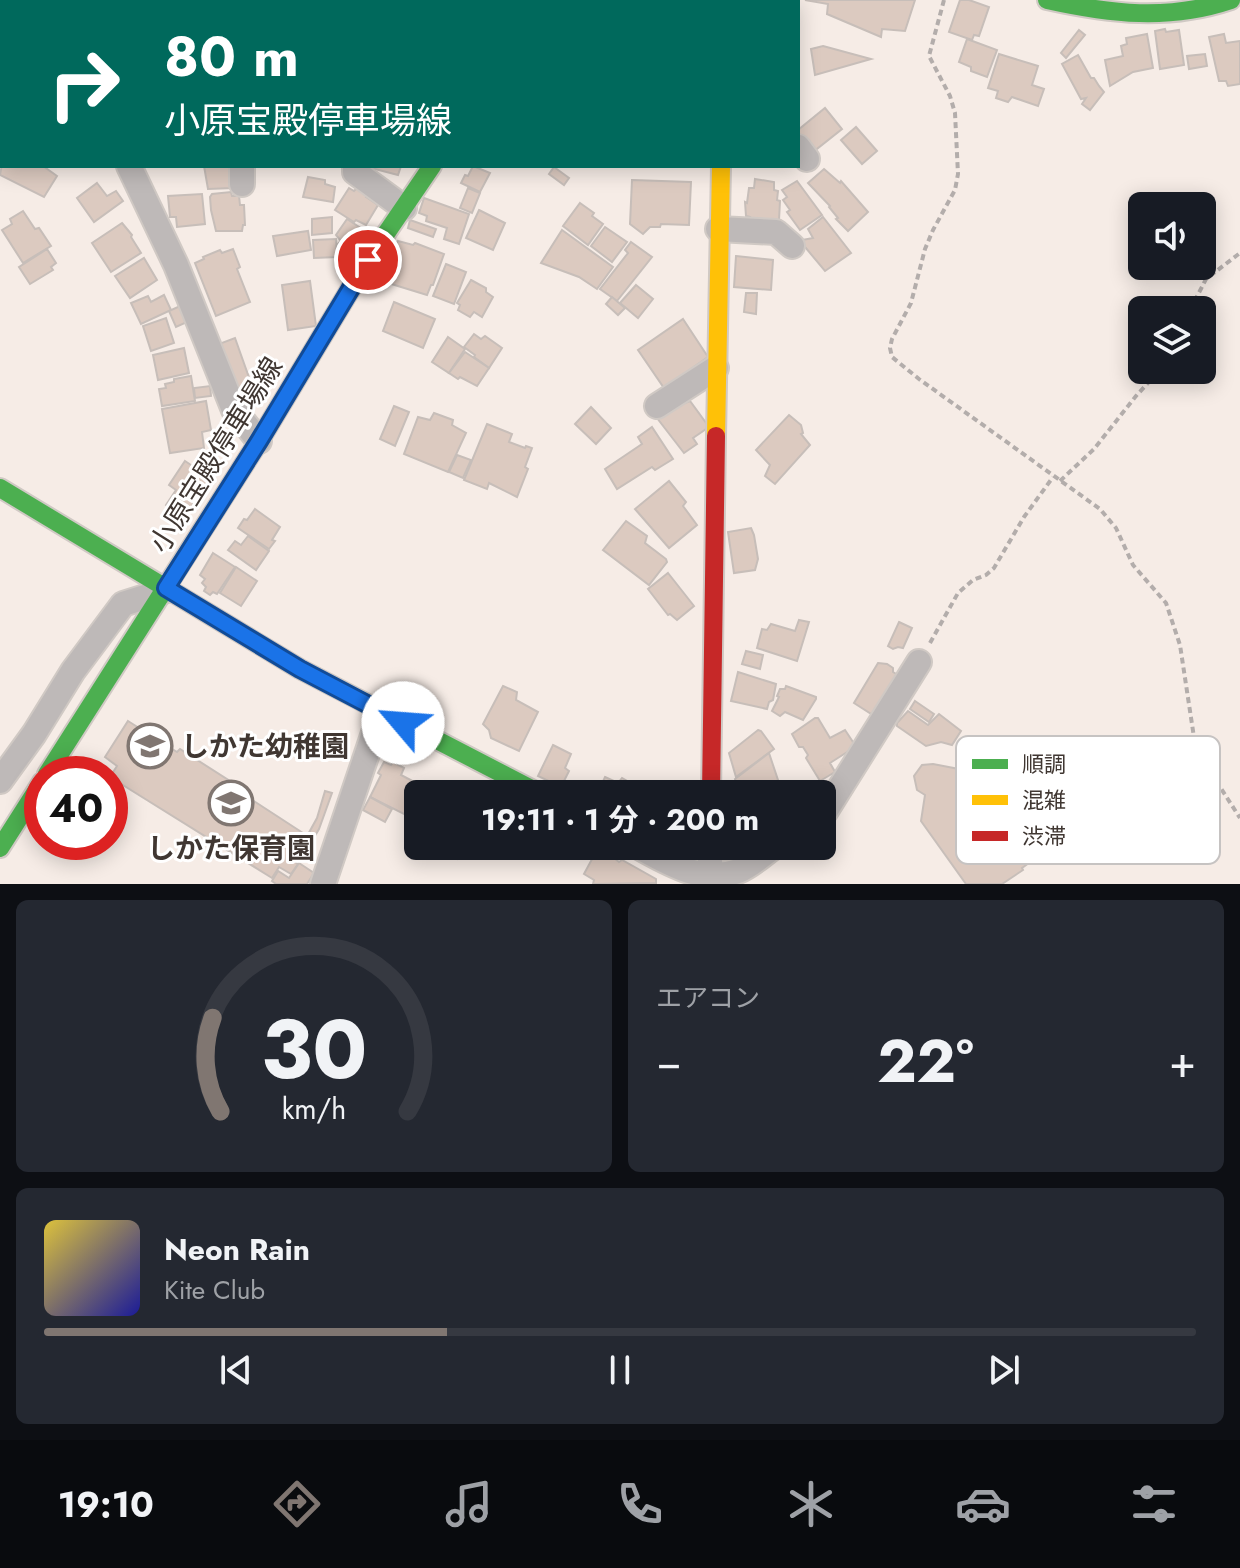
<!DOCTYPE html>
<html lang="ja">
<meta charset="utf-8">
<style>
body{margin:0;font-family:Jost,"Noto Sans JP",sans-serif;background:#242831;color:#f1f3f6;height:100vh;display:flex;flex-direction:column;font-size:30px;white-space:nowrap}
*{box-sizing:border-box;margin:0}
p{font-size:26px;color:#9ea1a6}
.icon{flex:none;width:44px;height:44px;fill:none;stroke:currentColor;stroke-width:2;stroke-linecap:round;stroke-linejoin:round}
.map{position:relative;height:884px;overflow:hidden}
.panel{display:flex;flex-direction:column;gap:16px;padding:16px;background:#0d0f14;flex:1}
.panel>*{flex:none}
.hud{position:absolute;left:0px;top:0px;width:800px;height:168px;box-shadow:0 4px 20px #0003;background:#00695c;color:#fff;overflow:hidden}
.fabs{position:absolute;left:1128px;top:192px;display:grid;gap:16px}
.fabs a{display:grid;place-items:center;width:88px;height:88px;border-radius:12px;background:#171b24;box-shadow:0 4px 20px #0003;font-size:40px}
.speed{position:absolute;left:24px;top:756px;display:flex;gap:16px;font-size:40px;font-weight:700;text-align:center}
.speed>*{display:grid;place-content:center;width:104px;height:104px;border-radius:50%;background:#171b24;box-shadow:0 4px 20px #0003;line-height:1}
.speed .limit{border:12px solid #d22;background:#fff;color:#111}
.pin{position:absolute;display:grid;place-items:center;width:68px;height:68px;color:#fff;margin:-34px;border:4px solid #fff;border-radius:50%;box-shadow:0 2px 8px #0007}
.me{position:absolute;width:88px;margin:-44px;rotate:297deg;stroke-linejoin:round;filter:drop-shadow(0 0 6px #0008)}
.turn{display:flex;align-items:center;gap:28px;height:168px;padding:0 32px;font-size:36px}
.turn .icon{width:104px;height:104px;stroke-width:2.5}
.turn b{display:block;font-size:56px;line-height:68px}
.big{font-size:60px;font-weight:700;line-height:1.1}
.panel .widget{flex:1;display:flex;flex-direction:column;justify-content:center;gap:12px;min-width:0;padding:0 28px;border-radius:12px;background:#242831}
.panel .dial{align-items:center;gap:0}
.dial svg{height:208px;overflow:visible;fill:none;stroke:#363941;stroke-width:7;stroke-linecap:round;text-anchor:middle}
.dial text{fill:#f1f3f6;stroke:none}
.song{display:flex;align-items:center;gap:24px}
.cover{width:96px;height:96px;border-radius:12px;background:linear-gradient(135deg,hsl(50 70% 55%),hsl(240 70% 35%))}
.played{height:8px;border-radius:4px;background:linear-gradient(90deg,#807671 35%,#363941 35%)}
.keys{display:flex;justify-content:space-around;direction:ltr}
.heat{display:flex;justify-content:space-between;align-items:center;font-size:44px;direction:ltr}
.panel .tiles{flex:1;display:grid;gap:16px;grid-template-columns:1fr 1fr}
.widget:last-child{grid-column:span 2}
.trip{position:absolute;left:404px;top:780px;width:432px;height:80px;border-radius:12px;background:#171b24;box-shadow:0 4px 20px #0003;font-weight:700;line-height:80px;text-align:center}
.menu{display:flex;height:128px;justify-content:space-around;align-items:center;background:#090b0e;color:#9ea1a6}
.menu .icon{width:56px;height:56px}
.menu .current{color:#807671}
.menu b{font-size:36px;color:#f1f3f6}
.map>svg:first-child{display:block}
</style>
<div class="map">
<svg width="1240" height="884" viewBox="0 0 1240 884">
<rect width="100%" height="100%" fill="#f6ece6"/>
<g fill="#dccac0" stroke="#c7beb9" stroke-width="2">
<path d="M805,0H915L905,31L882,29L881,37L827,14L828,4Z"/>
<path d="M960,0H969L989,7L979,36L974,35L972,40L949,32Z"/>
<path d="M1165,29L1166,32L1179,30L1184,65L1160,69L1155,31Z"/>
<path d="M1079,30L1085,35L1066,58L1061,53Z"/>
<path d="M1147,34L1153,68L1133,72L1110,86L1105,60L1123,56L1121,46L1127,44L1126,38Z"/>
<path d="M1224,34L1226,43L1240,41V84L1228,86L1226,81H1219L1209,37Z"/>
<path d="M967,39L997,50L987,77L971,71V67L959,62Z"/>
<path d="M823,46L871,59L815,75L811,49Z"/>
<path d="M999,54L1038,66L1032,85L1044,89L1038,106L1012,97L1008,102L996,98L998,91L988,88Z"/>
<path d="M1205,54L1207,66L1189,69L1187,56Z"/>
<path d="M1078,55L1091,78H1094L1099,86L1104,92L1090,110L1082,104L1086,98L1081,99L1062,64Z"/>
<path d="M825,108L842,129L813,152L798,133V130Z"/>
<path d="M856,127L877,151L862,164L841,140Z"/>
<path d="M2,164V166H43L57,176L44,197L0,175Z"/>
<path d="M204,166H232L233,188L208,189Z"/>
<path d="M371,166H401L398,175L371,168Z"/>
<path d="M473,166L490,173L480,192L461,183L465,175L468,176Z"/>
<path d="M554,167L569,178L564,185L549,174Z"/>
<path d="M824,169L840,183L841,181L868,212L848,231L836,219L838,218L829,207L830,206L808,183Z"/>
<path d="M308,177L325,180V184L335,187L333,202L303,197Z"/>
<path d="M755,179L774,182V190L778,191L777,200L780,201L779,220H749L750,217L746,216L745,202L747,203L749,188H754Z"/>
<path d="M632,180L691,182L689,225L661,224L660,227H650L643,234L630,224Z"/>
<path d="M797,181L822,215L800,230L787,212L790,210L783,200L787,197L782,190Z"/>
<path d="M97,183L107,196L116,191L123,201L94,222L77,198Z"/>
<path d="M359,186L368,193L366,197L378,205L366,225L356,220L354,222L335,210L349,188L354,191Z"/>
<path d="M468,188L480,193L472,213L460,208Z"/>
<path d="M231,192L232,196H239L240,205H244L245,225H243L242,231H216L211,210L210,197L212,194Z"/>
<path d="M202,194L205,224L177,227L176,217H170L168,196Z"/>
<path d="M424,198L469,214L459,244L444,239L447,228L426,221L427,216L419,213Z"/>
<path d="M580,203L594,213L592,216L603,224L588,245L563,226Z"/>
<path d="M479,210L505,223L493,250L466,238Z"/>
<path d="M23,211L35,229L39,228L51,246L23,263L2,230L12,224L10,219Z"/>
<path d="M332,217V233L312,235V219Z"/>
<path d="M823,217L851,253L825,271L805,247L802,240L813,238L808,229Z"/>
<path d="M347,219L370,234L354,258L337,245L341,241L336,235Z"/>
<path d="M410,220L436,229L433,237L408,228Z"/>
<path d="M122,223L132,235L131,237L141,253L111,272L92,243Z"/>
<path d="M605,227L627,242L612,262L591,246Z"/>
<path d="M562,230L613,267L597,289L579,277L541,263Z"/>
<path d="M308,231L311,250L277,256L273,236Z"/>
<path d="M336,239L337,257L314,258L313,240Z"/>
<path d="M398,241L413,245L415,243L444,254L433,285H431L427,295L385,282L390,265L385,263Z"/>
<path d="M631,242L652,257L617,301L600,289L628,253L625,250Z"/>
<path d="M47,249L56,263L51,267L53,270L30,284L19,267Z"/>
<path d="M233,249L240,267L237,269L250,302L216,316L195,263L204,259L203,257L220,250L222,253Z"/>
<path d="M736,256L773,260L771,290L734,287Z"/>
<path d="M144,258L157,280L130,298L115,276Z"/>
<path d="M446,264L466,272L454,304L433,296Z"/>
<path d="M471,280L486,288V292L493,297L482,317L474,312L470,317L458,310L460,305L457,303Z"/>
<path d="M310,281L316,326L288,330L282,285Z"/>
<path d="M636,285L653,299L638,318L620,303Z"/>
<path d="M746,293H757L756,314L744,312Z"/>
<path d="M164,295L171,310L141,324L131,303L148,296L151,302Z"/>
<path d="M612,297L625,308L618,315L606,304Z"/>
<path d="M394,302L435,319L423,348L383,331Z"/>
<path d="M180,306L187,322L176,327L169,311Z"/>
<path d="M166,318L174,343L151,351L143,326Z"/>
<path d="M683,319L708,357L664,388L638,350Z"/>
<path d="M474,334L481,339L485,336L502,348L489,368L474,357L475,355L464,347Z"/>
<path d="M448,337L465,349L449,373L432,362Z"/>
<path d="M235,338L252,386L236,392L219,344Z"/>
<path d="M184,348L189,373L158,380L153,355Z"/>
<path d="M465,352L489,368L477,386L460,377L458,379L449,373Z"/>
<path d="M191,376L195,401L162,406L159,389L166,388L165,384L174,382V379Z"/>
<path d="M210,386L211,396L195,398L194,388Z"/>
<path d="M682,400L685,403L690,401L709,427L693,438L697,444L684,453L657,418Z"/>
<path d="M206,401L211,430L202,432L204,448L170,453L162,409Z"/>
<path d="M394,406L409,412L395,446L380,439Z"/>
<path d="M591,407L611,428L596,444L575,424Z"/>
<path d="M434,413L453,420L452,425L466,433L448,472L404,454L418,417L430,420Z"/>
<path d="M789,415L801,425L803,433L801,434L810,445L775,484L765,476L770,465L756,450Z"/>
<path d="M487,424L512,434L509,442L525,448L526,446L532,448L525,467L528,469L517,497L489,483L487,489L464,480Z"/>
<path d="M652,427L673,459L655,470L652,467L617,489L605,469L642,444L638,437Z"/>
<path d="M457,455L471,460L463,478L449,472Z"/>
<path d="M185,461L194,467L197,463L213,474L184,518L166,505L176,490L169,485Z"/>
<path d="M669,481L686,502L683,506L697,525L669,548L635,509Z"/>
<path d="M255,509L280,527L272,540L275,541L269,549L238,528L244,519L247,520Z"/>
<path d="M626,521L647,536L645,543L666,559L667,562L649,585L603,550Z"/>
<path d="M751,528L754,535L758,559L755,570L734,573L728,532Z"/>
<path d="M248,536L269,551L256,570L228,550L235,541L241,545Z"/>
<path d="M213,553L235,567L217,594L213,592L210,595L204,591L206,587L202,583L205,579L200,575Z"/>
<path d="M236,567L257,581L241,606L220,593Z"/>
<path d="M668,573L694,606L677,620L670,614L668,615L648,589Z"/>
<path d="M799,620L809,622L797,661L757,648L762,629L767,630L771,624L795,631Z"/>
<path d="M899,622L912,628L903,648L898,647L893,649L888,646Z"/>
<path d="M746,651L763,655L760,669L742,664Z"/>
<path d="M878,663L887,664L893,668V672L901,677L876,717L854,703Z"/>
<path d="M738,672L776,684L773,700L769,702L767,709L731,701Z"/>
<path d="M503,686L517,692L516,700L538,712L519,751L491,738L489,730L483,724Z"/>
<path d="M786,686L816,697V699L803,720L785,712L780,716L772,711L779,697L777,696L780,689H785Z"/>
<path d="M915,701L934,714L929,722L910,709Z"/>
<path d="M908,711L928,725L939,714L961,731L952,745L941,742L926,746L897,726V723Z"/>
<path d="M815,718H818L830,738L845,730L855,745V747L830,763L835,772L820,781L806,758L808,755L803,747H799L792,734Z"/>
<path d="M128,721L177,752L180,749L244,790L243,794L306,835L291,859L298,864L291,874L279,867L272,878L110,777L117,766L105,757Z"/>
<path d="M758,730L761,731L774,749L736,777L729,753Z"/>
<path d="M553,745L571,754L565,768L569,771L561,787L538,776Z"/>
<path d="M769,753L782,792L778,794H740L735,779Z"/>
<path d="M384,762L391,765L393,762L404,768L401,775L420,785L406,815L370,797L381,775L378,773Z"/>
<path d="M933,764L1016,780L1025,786L1027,794L1024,811L1051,847L1022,868L1023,870L1002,884H966L921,821L925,795L917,790L914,776L922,765Z"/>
<path d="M605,777L618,783L622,778L643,790L642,794H610L600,788Z"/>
<path d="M325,791L332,793L319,829L300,861L295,858L317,818Z"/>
<path d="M370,797L392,809L385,822L363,810Z"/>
<path d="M433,846H465L457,859Z"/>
<path d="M601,847L613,855V857L619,862L622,860L656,879V883L593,884L594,880L584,874L598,848Z"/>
<path d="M299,863L314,873L307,884H276L272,881L278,871L289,878Z"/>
</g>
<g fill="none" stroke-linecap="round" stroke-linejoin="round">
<g stroke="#d0c9c4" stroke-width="28">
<g id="street">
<path d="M724,2V0"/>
<path d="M798,147L807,159"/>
<path d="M129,166L176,265L234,410L259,441"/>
<path d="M355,166V172L404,208"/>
<path d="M242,184V166"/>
<path d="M718,229L776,232L792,246"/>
<path d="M657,406L716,368"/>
<path d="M0,781L34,734L73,671L123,604L164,591"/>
<path d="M822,814L825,812L919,662"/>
<path d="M637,846C668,863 701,884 738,871C751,866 763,854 775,846"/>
<path d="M323,884L381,712"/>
<path d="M710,884V846"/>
</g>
</g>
<g stroke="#d0c9c4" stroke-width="22">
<g id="fast">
<path d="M1047,0C1110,14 1169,21 1231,0"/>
<path d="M544,2L546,0"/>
<path d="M0,488L300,669L541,794"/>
<path d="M47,774L259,441L368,260L432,166"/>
<path d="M0,848L42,782"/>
</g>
</g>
<g stroke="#d0c9c4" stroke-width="22">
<g id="slow">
<path d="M0,119L2,118"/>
<path d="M716,436L721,166"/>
</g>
</g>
<g stroke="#d0c9c4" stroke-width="22">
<g id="jam">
<path d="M326,2L334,0"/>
<path d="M711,794L716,436"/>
</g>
</g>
<g stroke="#b3adab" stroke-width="4" stroke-dasharray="6 4" stroke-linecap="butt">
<path d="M944,0L929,56L950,96L955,113L958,174L955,190L933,230L925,249L911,303L892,339L890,348L892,357L919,379L1100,509L1116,528L1133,565L1166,603L1180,645L1195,744L1211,773L1240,818"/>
<path d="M1190,310L1206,279L1240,253"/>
<path d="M1060,481L1094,449L1136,396L1160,370"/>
<path d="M930,643L958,593L973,580L986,575L994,568L1024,517L1053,477"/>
</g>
<use href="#street" stroke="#beb9b8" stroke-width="24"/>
<use href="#fast" stroke="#4caf50" stroke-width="18"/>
<use href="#slow" stroke="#ffc107" stroke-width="18"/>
<use href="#jam" stroke="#c62828" stroke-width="18"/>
</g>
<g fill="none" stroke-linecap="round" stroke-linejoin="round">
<g stroke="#114b97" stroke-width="20">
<path id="route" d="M368,260L259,441L166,588L300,669L403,723"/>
</g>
<use href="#route" stroke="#1a73e8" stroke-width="14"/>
</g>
<defs>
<g id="school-ring" transform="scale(2.3)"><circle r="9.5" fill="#fff" stroke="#807671" stroke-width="1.5"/><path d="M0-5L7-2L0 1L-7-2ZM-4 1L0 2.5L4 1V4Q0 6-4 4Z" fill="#807671"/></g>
</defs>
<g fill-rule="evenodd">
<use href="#school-ring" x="150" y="746"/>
<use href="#school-ring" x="231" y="803"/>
</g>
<g text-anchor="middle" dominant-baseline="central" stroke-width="6" stroke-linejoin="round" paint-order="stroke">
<g font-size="28" fill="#403732" stroke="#fff">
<text transform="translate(216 455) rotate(-58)">小原宝殿停車場線</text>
</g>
<g font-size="28" font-weight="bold" fill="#403732" stroke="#fff" text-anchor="start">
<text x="181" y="746">しかた幼稚園</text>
<text x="231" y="848" text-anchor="middle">しかた保育園</text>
</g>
</g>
<rect x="956" y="736" width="264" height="128" rx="12" fill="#fff" stroke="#c6c3c2" stroke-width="2"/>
<rect x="972" y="759" width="36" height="10" fill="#4caf50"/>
<rect x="972" y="795" width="36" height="10" fill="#ffc107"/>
<rect x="972" y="831" width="36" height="10" fill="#c62828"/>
<g font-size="22" fill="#403732">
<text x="1022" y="772">順調</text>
<text x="1022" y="808">混雑</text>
<text x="1022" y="844">渋滞</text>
</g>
</svg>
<div class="fabs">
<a><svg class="icon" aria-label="sound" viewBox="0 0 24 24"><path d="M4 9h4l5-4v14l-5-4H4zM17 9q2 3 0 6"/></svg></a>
<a><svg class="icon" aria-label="layers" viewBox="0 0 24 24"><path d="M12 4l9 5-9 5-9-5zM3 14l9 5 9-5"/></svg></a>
</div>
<div class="speed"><div class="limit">40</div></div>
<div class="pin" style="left:368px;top:260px;background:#d93025"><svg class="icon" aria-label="arrive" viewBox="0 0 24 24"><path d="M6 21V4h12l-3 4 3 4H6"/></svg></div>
<svg class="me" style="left:403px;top:723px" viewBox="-20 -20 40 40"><circle r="19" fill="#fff"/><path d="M0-13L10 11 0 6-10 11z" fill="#1a73e8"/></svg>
<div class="trip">19:11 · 1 分 · 200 m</div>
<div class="hud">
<div class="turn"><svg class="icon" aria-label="right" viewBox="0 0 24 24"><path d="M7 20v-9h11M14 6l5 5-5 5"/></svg><div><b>80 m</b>小原宝殿停車場線</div></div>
</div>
</div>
<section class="panel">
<div class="tiles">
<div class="widget dial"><svg viewBox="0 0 100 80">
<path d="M14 69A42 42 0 1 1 86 69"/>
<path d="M14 69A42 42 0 0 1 11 33" stroke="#807671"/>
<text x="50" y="56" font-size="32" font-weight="700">30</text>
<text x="50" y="72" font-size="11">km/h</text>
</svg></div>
<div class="widget"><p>エアコン</p>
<div class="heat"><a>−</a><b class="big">22°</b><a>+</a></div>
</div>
<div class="widget">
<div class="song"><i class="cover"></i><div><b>Neon Rain</b><p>Kite Club</p></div></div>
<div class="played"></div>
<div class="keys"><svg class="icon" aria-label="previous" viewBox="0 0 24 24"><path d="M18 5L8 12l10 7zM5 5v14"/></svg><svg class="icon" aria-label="pause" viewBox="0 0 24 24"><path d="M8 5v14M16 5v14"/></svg><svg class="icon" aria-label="next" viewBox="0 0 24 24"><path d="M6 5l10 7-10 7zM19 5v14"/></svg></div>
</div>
</div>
</section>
<nav class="menu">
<b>19:10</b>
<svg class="icon current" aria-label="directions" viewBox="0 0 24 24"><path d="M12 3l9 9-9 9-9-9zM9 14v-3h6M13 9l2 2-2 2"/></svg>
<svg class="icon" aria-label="music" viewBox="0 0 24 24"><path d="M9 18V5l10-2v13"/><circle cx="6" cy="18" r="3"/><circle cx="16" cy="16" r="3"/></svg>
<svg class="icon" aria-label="phone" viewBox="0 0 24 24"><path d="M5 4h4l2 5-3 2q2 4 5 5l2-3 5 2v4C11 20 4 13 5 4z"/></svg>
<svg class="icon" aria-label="climate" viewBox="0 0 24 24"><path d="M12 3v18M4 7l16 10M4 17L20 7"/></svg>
<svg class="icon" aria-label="car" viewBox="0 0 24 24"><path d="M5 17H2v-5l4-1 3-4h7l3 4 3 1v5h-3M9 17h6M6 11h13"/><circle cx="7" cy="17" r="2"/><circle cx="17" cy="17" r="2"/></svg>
<svg class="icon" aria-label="filters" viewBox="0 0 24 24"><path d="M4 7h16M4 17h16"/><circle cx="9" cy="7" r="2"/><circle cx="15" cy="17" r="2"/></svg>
</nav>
